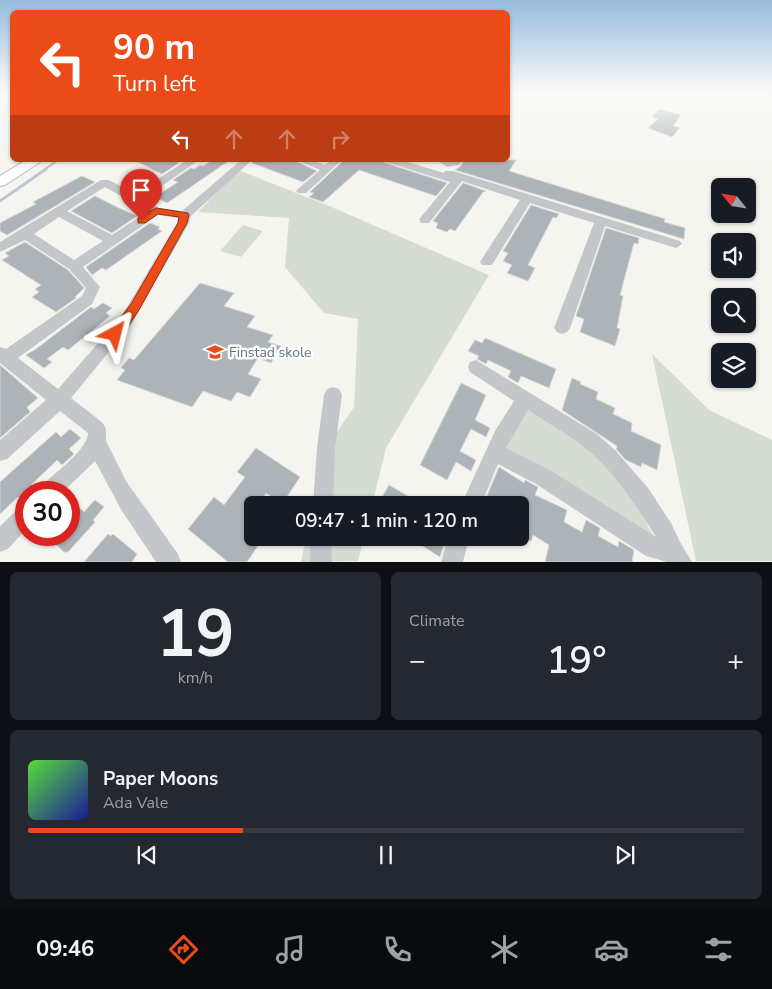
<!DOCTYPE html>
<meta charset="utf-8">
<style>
body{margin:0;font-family:"Nunito Sans",sans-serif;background:#242831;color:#f1f3f6;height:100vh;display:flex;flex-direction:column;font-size:19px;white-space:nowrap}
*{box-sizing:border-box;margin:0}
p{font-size:16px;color:#9ea1a6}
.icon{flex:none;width:28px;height:28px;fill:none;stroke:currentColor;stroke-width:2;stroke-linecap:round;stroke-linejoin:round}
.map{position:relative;height:562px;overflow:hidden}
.drawer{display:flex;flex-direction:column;gap:10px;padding:10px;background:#0d0f14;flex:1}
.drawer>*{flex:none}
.hud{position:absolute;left:10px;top:10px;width:500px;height:152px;border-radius:8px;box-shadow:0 1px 4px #0004;background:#eb4b19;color:#fff;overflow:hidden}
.needle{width:32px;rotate:300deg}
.controls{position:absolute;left:711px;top:178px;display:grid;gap:10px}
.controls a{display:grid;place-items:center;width:45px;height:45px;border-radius:8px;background:#171b24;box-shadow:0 1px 4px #0004;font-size:25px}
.speed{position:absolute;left:15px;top:481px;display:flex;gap:10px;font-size:25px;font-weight:700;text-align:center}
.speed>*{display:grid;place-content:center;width:65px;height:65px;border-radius:50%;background:#171b24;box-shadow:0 1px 4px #0004;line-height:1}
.speed .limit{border:8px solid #d22;background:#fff;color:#111}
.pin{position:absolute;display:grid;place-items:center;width:42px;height:42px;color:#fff;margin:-51px -21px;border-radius:50% 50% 50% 0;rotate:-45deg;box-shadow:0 0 5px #0007}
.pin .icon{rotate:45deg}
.me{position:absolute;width:55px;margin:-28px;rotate:38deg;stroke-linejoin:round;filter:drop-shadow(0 0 4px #0008)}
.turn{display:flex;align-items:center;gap:18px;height:105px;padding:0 20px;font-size:22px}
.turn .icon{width:65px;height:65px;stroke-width:2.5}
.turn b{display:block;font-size:35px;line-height:42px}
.lanes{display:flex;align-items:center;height:48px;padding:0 20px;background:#0003;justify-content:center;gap:25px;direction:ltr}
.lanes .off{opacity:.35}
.big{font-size:38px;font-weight:600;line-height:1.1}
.drawer .tile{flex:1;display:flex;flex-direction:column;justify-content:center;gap:8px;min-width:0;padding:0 18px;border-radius:8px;background:#242831}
.drawer .dial{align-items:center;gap:0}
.dial b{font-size:65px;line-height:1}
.song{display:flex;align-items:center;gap:15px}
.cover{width:60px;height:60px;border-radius:8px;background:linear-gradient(135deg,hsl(110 70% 55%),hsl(240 70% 35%))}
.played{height:5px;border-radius:2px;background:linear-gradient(90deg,#eb4b19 30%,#363941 30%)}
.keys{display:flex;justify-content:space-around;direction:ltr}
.heat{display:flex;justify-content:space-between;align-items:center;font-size:28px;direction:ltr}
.drawer .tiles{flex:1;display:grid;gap:10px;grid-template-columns:1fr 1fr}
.tile:last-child{grid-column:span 2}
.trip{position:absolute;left:244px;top:496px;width:285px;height:50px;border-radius:8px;background:#171b24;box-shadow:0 1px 4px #0004;font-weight:600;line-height:50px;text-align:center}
.tab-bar{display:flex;height:80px;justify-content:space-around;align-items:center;background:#090b0e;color:#9ea1a6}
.tab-bar .icon{width:35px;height:35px}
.tab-bar .on{color:#eb4b19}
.tab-bar b{font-size:22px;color:#f1f3f6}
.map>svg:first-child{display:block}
</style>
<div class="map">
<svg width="772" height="562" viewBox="0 0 772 562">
<rect width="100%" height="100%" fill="#f5f5f0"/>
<g fill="#d5dcd1">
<path d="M238,170L329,206L489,275L386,448L372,505H313L326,448L354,407L358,319L324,313L285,267L289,218L198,212Z"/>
<path d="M243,225L263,231L241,257L220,251Z"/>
<path d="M652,354L709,410L772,440V561H696Z"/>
<path d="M528,405L586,443L632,496L655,539L501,448Z"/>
<path d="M306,538H364L358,561L301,562Z"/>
</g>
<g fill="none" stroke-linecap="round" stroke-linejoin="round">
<path stroke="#bcc8cd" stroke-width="2.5" d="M44,170L58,160"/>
<path stroke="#bcc8cd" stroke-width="3" d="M0,201L46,169"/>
</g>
<g fill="#acb4b9" stroke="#d6d6d3">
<path d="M659,109L681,115L673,126L680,128L672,137L648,128L658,119L652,117Z"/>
<path d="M134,160H173L179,163L162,174Z"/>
<path d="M213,160H230L167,203L155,197L178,182L173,180L191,168L194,169L200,165L203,166Z"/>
<path d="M254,160H293L317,171L303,182L252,163Z"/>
<path d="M344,160H377L447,183L436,196L359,170L323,202L309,197L314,193L310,192Z"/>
<path d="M464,160H516L509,171L665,219L664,222L685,228L684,239L455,170L461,166Z"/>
<path d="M82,176L95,182L7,235L0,231V223L36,204L33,202Z"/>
<path d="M463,183L486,191L483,192L455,231L450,229L447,232L436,228L438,223L433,221Z"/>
<path d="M95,196L119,208L137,216L112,233L71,211Z"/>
<path d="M531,205L559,214L556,218L553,217L528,265L535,268L528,281L507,273L512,265L503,261L508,253L503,251Z"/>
<path d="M150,223L160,227L158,229L162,231L106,270L102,268L92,275L86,267Z"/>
<path d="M606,228L639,238L638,244L634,243L620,295L623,296L617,328L620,329L615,346L580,332L584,319L576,316Z"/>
<path d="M25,242L68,270L84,288L75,297L76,298L56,312L32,297L39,292L35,289L41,285L2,260L9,256L5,253Z"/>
<path d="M200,283L234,293L224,306L255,316L247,327L273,335L268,342L281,346L271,363L258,358L248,374L261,379L250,397L237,392L231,401L203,391L192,407L117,380L125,370L121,368L129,358L134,360Z"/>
<path d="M103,303L112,308L106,313L110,316L68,350L63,347L47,359L52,362L44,368L26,355L36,349L91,307L94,309Z"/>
<path d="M485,338L556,369L549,388L521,376L518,383L508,377L511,371L488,360L486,364L477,359L479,356L468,351L475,340L482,343Z"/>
<path d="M0,365L38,398L27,407L30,412L0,438Z"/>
<path d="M572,378L581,382L580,384L598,392L596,399L615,408L613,414L632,423L631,431L661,445L657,470L642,463L641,467L626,460L616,449L617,446L562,410Z"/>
<path d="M461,383L486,395L475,420L490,428L486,437L471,429L460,451L476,460L471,471L456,462L447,480L420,465Z"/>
<path d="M70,429L81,438L69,449L74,454L62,465L57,460L31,485L37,492H26V503L18,497L0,514V482L56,432L61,437Z"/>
<path d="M256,448L300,477L282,504L266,493L258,505H252V512L246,521L252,526V538H263L247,562H228L188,529L214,497L224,505L245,477L237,472Z"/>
<path d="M499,467L524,483L525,480L538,487L535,495L567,510L564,522L582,532L586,520L600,528L598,536L618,547L619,541L634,550L632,562H545L549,545L533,535L531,541L520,535V505H487L484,503Z"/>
<path d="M389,485L423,505H391L381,499Z"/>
<path d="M69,499L84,512L95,500L104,507L93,520L95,522L68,552H64L52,541L57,535H69Z"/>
<path d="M108,534L111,536L113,534L137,554L132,562H84Z"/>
<path d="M410,538H446L440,557Z"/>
</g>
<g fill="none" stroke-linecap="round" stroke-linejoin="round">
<g stroke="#b3b9bd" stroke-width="2">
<path id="secondary" d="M26,160H43L5,185L0,186V176Z"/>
</g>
<g fill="#c4c7ca" fill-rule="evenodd">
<path d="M760,91L772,92V97Z"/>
<path d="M187,160H199L143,199L159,208L182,211L241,160H252L191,216L189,223L131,325L71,398L103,423L106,429V441L126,481L178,554L181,562H156L122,511L95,461L63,492H39L42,485C54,474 88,449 88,433L60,411L7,459L0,461V440L46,400L0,363V347L6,349L82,296L86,288L69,269L25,240L0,252V242L101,180H109L135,194ZM105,187L148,211L112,235L67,211ZM158,215L178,218L177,223L121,317L58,389L18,358L92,304L100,287L83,267ZM59,217L103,241L74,260L34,234Z"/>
<path d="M297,160H312L325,165L331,160H342L306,193H298L296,191L298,189L320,170Z"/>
<path d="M385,160H401L444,173L445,171H453L680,241L682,244L676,248L605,226L570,328L567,332L562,334L557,332L554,328L594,223L530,203L492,265H482L480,262L520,200L462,181L429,223H421L419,220L421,217L450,182L386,162Z"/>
<path d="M436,160H462L459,165L447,167Z"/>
<path d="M476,360L597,434L616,451L648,488L671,523L680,542L692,562H667L646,556L536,484L498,464L481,505H461L495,431L514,401L470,372L468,367L470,362ZM528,410C546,422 566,433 583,446C613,470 636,505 656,537L550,470L506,448Z"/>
<path d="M333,387L339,389L342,395L335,448L333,505H313L317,448L324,395L327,389Z"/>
<path d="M26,505V529L8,549L0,552V526L19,508Z"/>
<path d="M310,538H331L332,562H310Z"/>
<path d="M448,538H469L463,562H441Z"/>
</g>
<use href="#secondary" fill="#fff" fill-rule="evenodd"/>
</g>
<linearGradient id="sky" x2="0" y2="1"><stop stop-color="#96bcdd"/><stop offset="0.54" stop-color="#fafaf8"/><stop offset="1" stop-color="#fafaf8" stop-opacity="0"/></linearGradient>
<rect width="772" height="170" fill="url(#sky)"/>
<path fill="#eb4b19" stroke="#993110" d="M156,208L188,213L189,215L187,223L139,310L120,338L115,339L111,338L109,334L111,330L131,304L178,223L179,217L158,214L145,223H138V218Z"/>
<defs>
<g id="school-bare" transform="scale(1.35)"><path d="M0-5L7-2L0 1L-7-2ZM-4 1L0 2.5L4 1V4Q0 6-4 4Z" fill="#eb4b19" stroke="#fff" stroke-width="2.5" paint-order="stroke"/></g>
</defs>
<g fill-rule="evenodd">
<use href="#school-bare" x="215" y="352"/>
</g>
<g text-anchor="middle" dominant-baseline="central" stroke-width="5" stroke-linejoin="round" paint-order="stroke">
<g font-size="14" fill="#627483" stroke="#fff" text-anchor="start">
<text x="229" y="352">Finstad skole</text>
</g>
</g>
</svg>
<div class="controls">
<a><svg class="needle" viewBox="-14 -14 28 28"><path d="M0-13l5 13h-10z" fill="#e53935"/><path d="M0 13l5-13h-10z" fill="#9ea1a6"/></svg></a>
<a><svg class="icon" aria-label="sound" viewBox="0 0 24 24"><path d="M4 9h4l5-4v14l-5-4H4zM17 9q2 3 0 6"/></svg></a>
<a><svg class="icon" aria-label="search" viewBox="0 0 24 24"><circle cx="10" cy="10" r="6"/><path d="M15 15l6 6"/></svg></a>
<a><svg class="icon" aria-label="layers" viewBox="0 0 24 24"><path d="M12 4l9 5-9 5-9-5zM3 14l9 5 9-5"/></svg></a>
</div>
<div class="speed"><div class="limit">30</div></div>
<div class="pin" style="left:141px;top:220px;background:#d93025"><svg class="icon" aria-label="arrive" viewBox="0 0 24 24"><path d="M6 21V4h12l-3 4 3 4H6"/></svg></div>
<svg class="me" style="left:115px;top:334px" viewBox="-20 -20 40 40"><path d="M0-17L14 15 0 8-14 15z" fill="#eb4b19" stroke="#fff" stroke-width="4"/></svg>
<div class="trip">09:47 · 1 min · 120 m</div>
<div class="hud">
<div class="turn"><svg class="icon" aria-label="left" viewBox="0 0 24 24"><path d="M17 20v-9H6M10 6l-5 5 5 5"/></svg><div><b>90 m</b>Turn left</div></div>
<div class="lanes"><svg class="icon" aria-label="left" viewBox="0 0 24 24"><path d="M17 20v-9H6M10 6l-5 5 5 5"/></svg><svg class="icon off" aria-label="ahead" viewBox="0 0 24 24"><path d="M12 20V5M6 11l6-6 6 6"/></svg><svg class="icon off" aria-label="ahead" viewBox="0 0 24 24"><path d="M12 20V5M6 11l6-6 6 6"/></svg><svg class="icon off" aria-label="right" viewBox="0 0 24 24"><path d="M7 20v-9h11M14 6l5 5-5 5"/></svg></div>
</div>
</div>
<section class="drawer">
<div class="tiles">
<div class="tile dial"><b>19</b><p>km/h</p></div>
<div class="tile"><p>Climate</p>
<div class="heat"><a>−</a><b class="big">19°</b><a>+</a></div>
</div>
<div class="tile">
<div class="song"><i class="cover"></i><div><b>Paper Moons</b><p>Ada Vale</p></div></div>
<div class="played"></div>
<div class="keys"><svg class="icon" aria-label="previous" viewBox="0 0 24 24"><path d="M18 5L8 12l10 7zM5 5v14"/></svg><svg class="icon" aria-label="pause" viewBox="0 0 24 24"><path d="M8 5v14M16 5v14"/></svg><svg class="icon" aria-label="next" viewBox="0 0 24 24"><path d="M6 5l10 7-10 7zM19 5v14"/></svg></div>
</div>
</div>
</section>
<nav class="tab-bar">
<b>09:46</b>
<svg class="icon on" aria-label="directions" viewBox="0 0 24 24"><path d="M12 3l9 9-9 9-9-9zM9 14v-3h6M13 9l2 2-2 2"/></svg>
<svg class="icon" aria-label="music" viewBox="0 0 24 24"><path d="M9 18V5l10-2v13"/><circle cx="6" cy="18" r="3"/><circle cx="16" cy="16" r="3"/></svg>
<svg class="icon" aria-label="phone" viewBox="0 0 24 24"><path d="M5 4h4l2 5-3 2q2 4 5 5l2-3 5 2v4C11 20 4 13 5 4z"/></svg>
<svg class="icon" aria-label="climate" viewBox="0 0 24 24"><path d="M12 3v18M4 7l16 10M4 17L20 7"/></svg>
<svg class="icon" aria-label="car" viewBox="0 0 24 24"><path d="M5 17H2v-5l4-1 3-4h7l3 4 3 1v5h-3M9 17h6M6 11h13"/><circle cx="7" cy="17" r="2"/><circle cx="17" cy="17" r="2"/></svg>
<svg class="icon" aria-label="filters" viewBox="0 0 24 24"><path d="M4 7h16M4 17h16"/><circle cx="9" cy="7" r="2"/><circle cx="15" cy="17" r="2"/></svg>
</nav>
